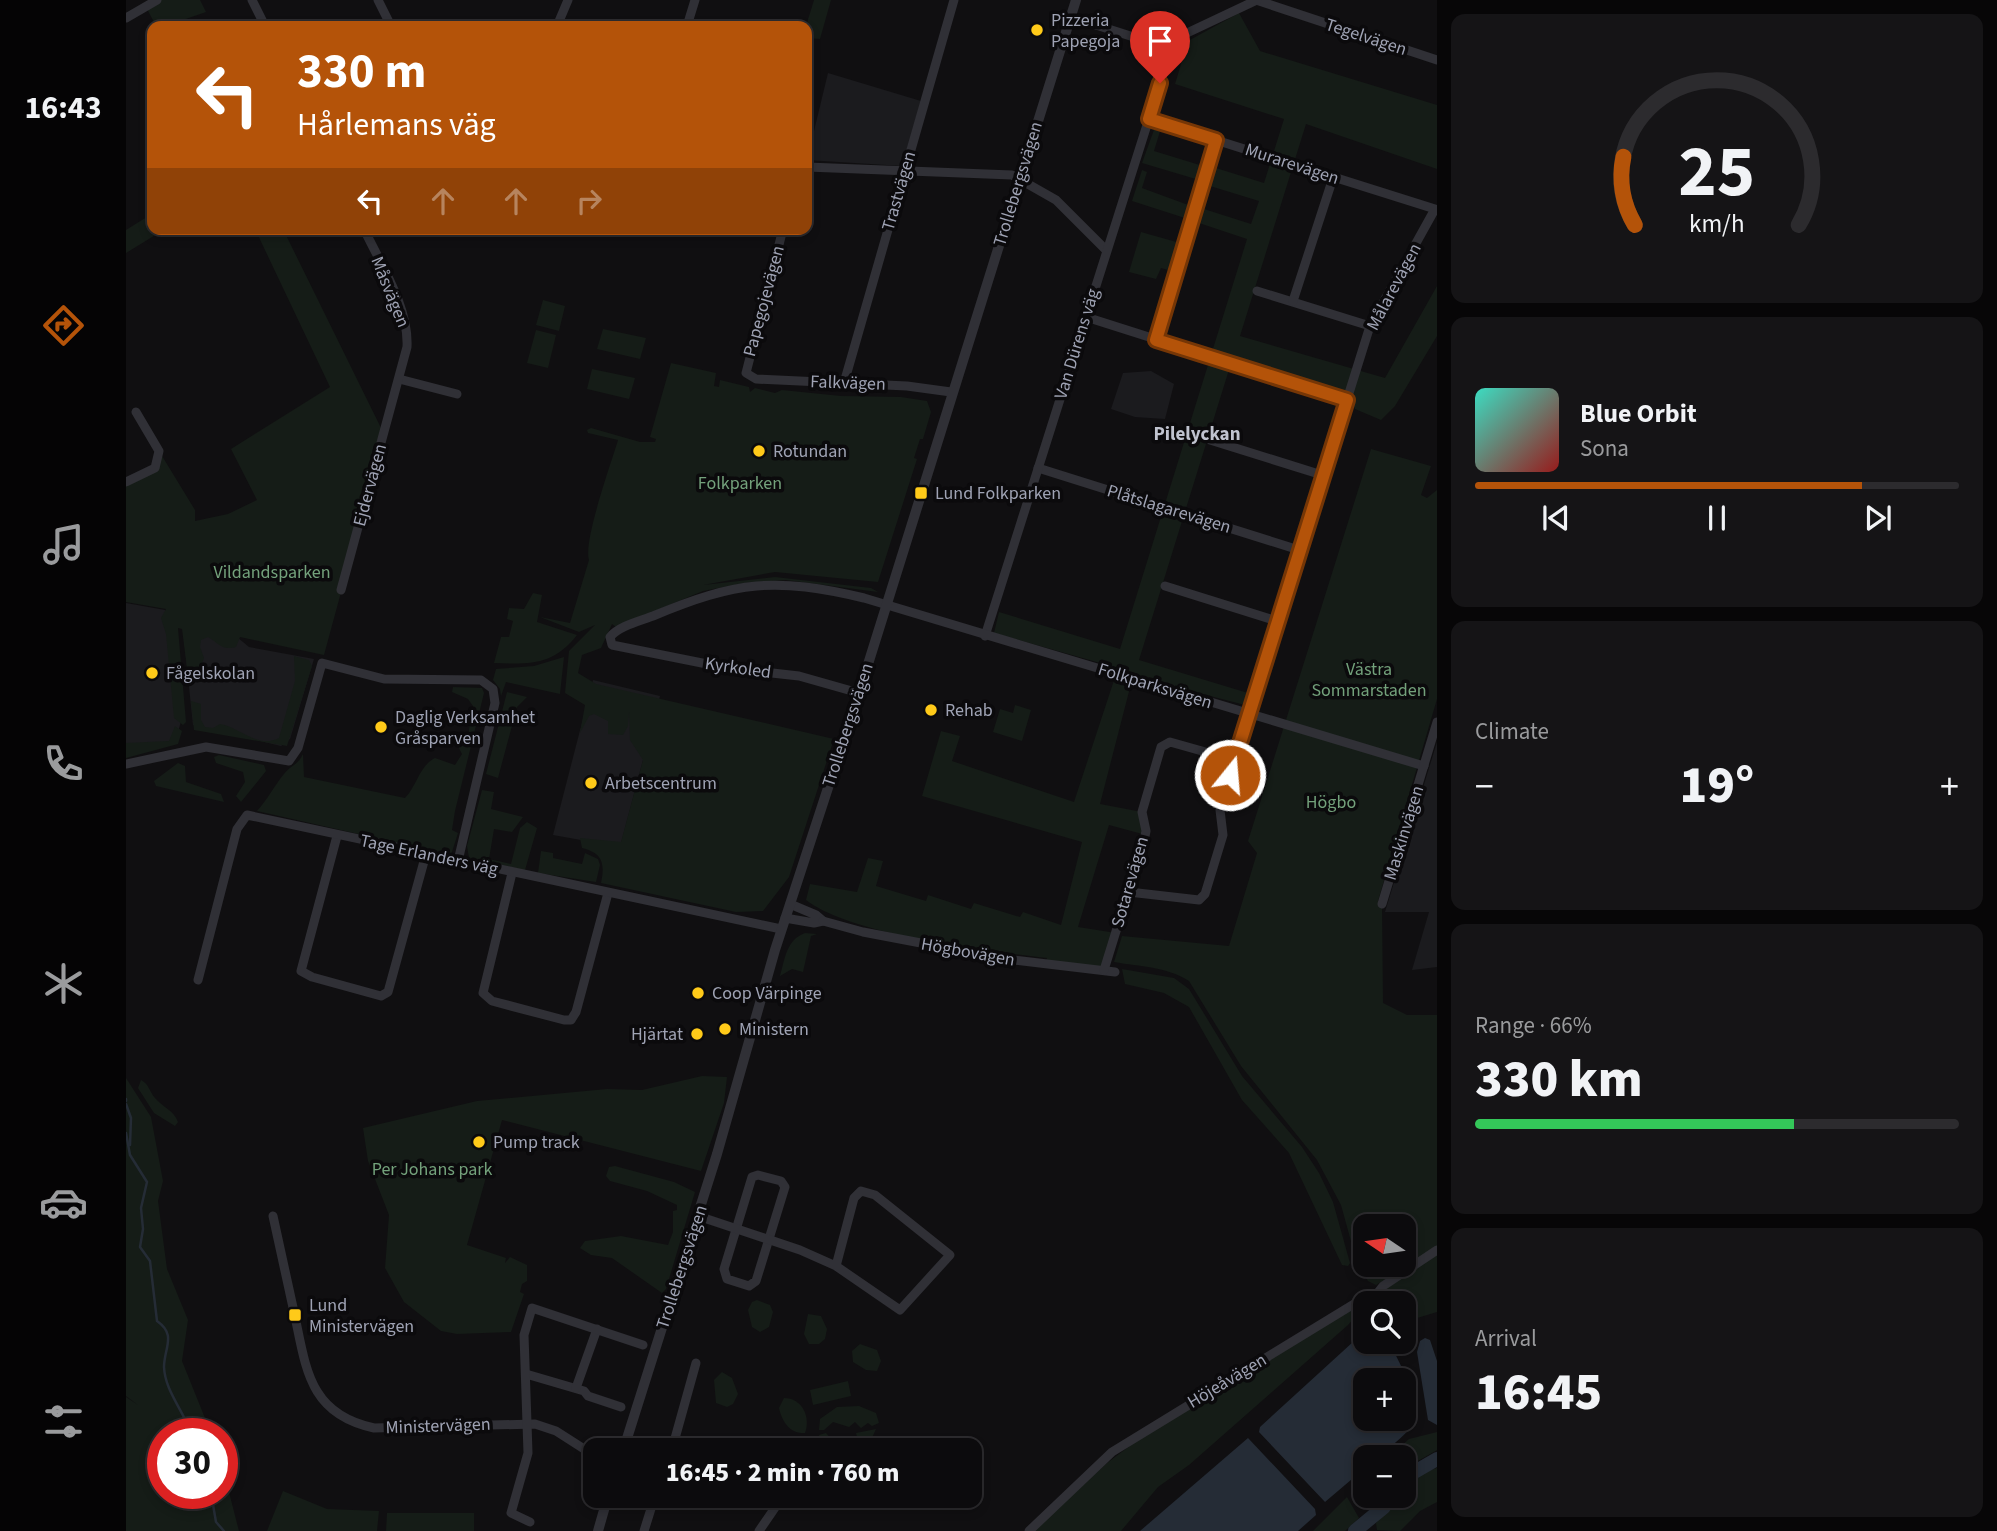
<!DOCTYPE html>
<meta charset="utf-8">
<style>
body{margin:0;font-family:"Source Sans 3",sans-serif;background:#151416;color:#f1f3f6;height:100vh;display:flex;flex-direction:column;font-size:26px;white-space:nowrap}
*{box-sizing:border-box;margin:0}
p{font-size:23px;color:#9a9b9d}
.icon{flex:none;width:38px;height:38px;fill:none;stroke:currentColor;stroke-width:2;stroke-linecap:round;stroke-linejoin:round}
.map{position:relative;flex:1;overflow:hidden}
.panel{display:flex;flex-direction:column;gap:14px;padding:14px;background:#070607;width:560px}
.panel>*{flex:none}
.guide{position:absolute;left:21px;top:21px;width:665px;height:214px;border-radius:14px;box-shadow:0 4px 10px #0003,0 0 0 2px #2c2b2e;background:#b45309;color:#fff;overflow:hidden}
.needle{width:46px;rotate:283deg}
.tools{position:absolute;left:1227px;top:1214px;display:grid;gap:14px}
.tools a{display:grid;place-items:center;width:63px;height:63px;border-radius:14px;background:#0c0b0d;box-shadow:0 4px 10px #0003,0 0 0 2px #2c2b2e;font-size:35px}
.speed{position:absolute;left:21px;top:1418px;display:flex;gap:14px;font-size:35px;font-weight:700;text-align:center}
.speed>*{display:grid;place-content:center;width:91px;height:91px;border-radius:50%;background:#0c0b0d;box-shadow:0 4px 10px #0003,0 0 0 2px #2c2b2e;line-height:1}
.speed .limit{border:10px solid #d22;background:#fff;color:#111}
.pin{position:absolute;display:grid;place-items:center;width:60px;height:60px;color:#fff;margin:-72px -30px;border-radius:50% 50% 50% 0;rotate:-45deg;box-shadow:0 0 7px #0007}
.pin .icon{rotate:45deg}
.me{position:absolute;width:77px;margin:-38px;rotate:17deg;stroke-linejoin:round;filter:drop-shadow(0 0 5px #0008)}
.turn{display:flex;align-items:center;gap:24px;height:147px;padding:0 35px;font-size:32px}
.turn .icon{width:91px;height:91px;stroke-width:2.5}
.turn b{display:block;font-size:49px;line-height:60px}
.lanes{display:flex;align-items:center;height:66px;padding:0 35px;background:#0003;justify-content:center;gap:35px;direction:ltr}
.lanes .off{opacity:.35}
.big{font-size:52px;font-weight:800;line-height:1.1}
.panel .card{flex:1;display:flex;flex-direction:column;justify-content:center;gap:10px;min-width:0;padding:0 24px;border-radius:14px;background:#151416}
.panel .dial{align-items:center;gap:0}
.dial svg{height:182px;overflow:visible;fill:none;stroke:#2c2b2e;stroke-width:7;stroke-linecap:round;text-anchor:middle}
.dial text{fill:#f1f3f6;stroke:none}
.song{display:flex;align-items:center;gap:21px}
.cover{width:84px;height:84px;border-radius:10px;background:linear-gradient(135deg,hsl(170 70% 55%),hsl(0 70% 35%))}
.played{height:7px;border-radius:4px;background:linear-gradient(90deg,#b45309 80%,#2c2b2e 80%)}
.keys{display:flex;justify-content:space-around;direction:ltr}
.heat{display:flex;justify-content:space-between;align-items:center;font-size:38px;direction:ltr}
.charge{height:10px;border-radius:5px;background:linear-gradient(90deg,#34c759 66%,#2c2b2e 0)}
.trip{position:absolute;left:457px;top:1438px;width:399px;height:70px;border-radius:14px;background:#0c0b0d;box-shadow:0 4px 10px #0003,0 0 0 2px #2c2b2e;font-weight:800;line-height:70px;text-align:center}
main{display:flex;flex:1;min-height:0}
.menu{display:flex;flex-direction:column;width:126px;justify-content:space-around;align-items:center;background:#050405;color:#9a9b9d}
.menu .icon{width:49px;height:49px}
.menu .on{color:#b45309}
.menu b{font-size:32px;color:#f1f3f6}
.map>svg:first-child{display:block}
</style>
<main>
<nav class="menu">
<b>16:43</b>
<svg class="icon on" aria-label="directions" viewBox="0 0 24 24"><path d="M12 3l9 9-9 9-9-9zM9 14v-3h6M13 9l2 2-2 2"/></svg>
<svg class="icon" aria-label="music" viewBox="0 0 24 24"><path d="M9 18V5l10-2v13"/><circle cx="6" cy="18" r="3"/><circle cx="16" cy="16" r="3"/></svg>
<svg class="icon" aria-label="phone" viewBox="0 0 24 24"><path d="M5 4h4l2 5-3 2q2 4 5 5l2-3 5 2v4C11 20 4 13 5 4z"/></svg>
<svg class="icon" aria-label="climate" viewBox="0 0 24 24"><path d="M12 3v18M4 7l16 10M4 17L20 7"/></svg>
<svg class="icon" aria-label="car" viewBox="0 0 24 24"><path d="M5 17H2v-5l4-1 3-4h7l3 4 3 1v5h-3M9 17h6M6 11h13"/><circle cx="7" cy="17" r="2"/><circle cx="17" cy="17" r="2"/></svg>
<svg class="icon" aria-label="filters" viewBox="0 0 24 24"><path d="M4 7h16M4 17h16"/><circle cx="9" cy="7" r="2"/><circle cx="15" cy="17" r="2"/></svg>
</nav>
<div class="map">
<svg width="1311" height="1531" viewBox="0 0 1311 1531">
<rect width="100%" height="100%" fill="#100f11"/>
<g fill="#1b1b1e">
<path d="M702,73L795,101L776,166L681,160Z"/>
<path d="M1025,371L1048,384L1039,419L1009,417L985,409L997,373Z"/>
<path d="M0,603L39,610L56,718L50,739L0,754Z"/>
<path d="M57,630L111,637L123,647L188,659L164,739L155,746L67,725Z"/>
<path d="M467,680L534,696L494,847L427,835Z"/>
<path d="M1311,742V967L1286,970L1303,912H1259Z"/>
</g>
<g fill="#151c17" fill-rule="evenodd">
<path d="M31,0H74L80,12L54,21L56,26H30L20,7Z"/>
<path d="M688,0H705L694,39L681,38L680,26Z"/>
<path d="M1113,13L1134,51L1311,105V169L1180,124L1114,336L1259,378L1311,286V336L1269,406L1255,420L1229,409L1224,396L1106,360L1013,660L1122,693L1119,705L1007,676L974,804L1016,812L1020,835L983,825L952,927L990,933L978,970L919,965L921,958C862,951 725,935 680,900L684,884L731,892L742,858L757,861L750,886L800,901L802,895L845,909L848,903L894,917L897,912L935,925L956,842L796,796L815,731L834,736L826,761L948,802L992,668L868,633L873,612L994,649L1121,239L1073,223L1078,209L1125,224L1133,201L1084,186L1090,168L1138,183L1158,119L1049,84L1062,41Z"/>
<path d="M1029,127L1035,128L1028,151L1077,166L1073,180L1016,163Z"/>
<path d="M1016,170L1021,172L1016,188L1065,206L1062,219L1006,201Z"/>
<path d="M24,215L26,229L31,234L0,253V230Z"/>
<path d="M129,229H157L258,434L198,655L114,637L110,647C95,651 93,643 82,637L75,640L74,647L78,658L71,675L62,676L56,629L52,628L60,722L57,725L48,718L40,634L35,618L40,609L0,602V482L23,472L33,451L69,510V521L102,514L131,500L105,449L204,387Z"/>
<path d="M1015,232L1054,243L1046,271L1035,268L1030,279L1003,272Z"/>
<path d="M417,300L439,306L433,331L410,325Z"/>
<path d="M477,329L520,338L514,359L471,349Z"/>
<path d="M410,330L430,335L422,368L401,363Z"/>
<path d="M545,363L590,373L588,386L593,387L594,380L623,387L624,392L629,388L649,393L656,390L715,396L775,397L801,401L805,412L797,439H794L788,458L791,459L752,582L649,572L577,585L649,577L745,588L752,592L660,580L619,583L577,591L490,627L486,624L475,648L456,655L452,673L470,684L708,739L663,877L637,911L610,912L475,883C479,864 477,853 456,848L454,838L495,842L517,760L504,740L503,712L502,726L497,735L482,734V721L468,714L463,716L454,733L459,705L439,693L443,651L469,625L453,632L414,617L444,623L463,560C457,541 485,464 492,440L462,433L461,430L465,428L514,442H529L530,439L524,437Z"/>
<path d="M466,369L509,378L503,399L461,389Z"/>
<path d="M1245,449L1305,466L1295,495L1301,498L1311,490V699L1252,901L1256,904L1257,1003L1281,1015H1311V1248L1250,1285L1242,1281L1231,1263L1215,1205L1191,1160L1115,1066L1063,981C1039,966 1015,967 988,962L996,936L1103,946L1131,853L1122,841ZM1239,1227H1278V1265H1239Z"/>
<path d="M407,593L416,595L411,622L451,635C427,666 404,664 368,663L375,637H383L387,621L381,619L383,608L398,609Z"/>
<path d="M168,656L183,660L186,666L161,746L68,730L65,701L75,704V720L79,727L87,728L94,724C113,727 132,749 153,738L169,681Z"/>
<path d="M438,657L434,694L380,682L375,696L374,689L367,680L370,669L408,666Z"/>
<path d="M327,687L356,688L358,693L329,811L326,830L332,833L325,855L131,811C142,799 148,786 158,774C165,765 172,765 177,754L178,777L279,798C291,786 293,766 309,758L329,765L336,754L333,748L335,737L342,736L347,706L342,699L326,692Z"/>
<path d="M381,692L401,697L391,707L372,778L360,774Z"/>
<path d="M889,705L905,710L896,741L867,732L874,709L887,713Z"/>
<path d="M49,726L56,731L52,744L0,758V743L43,741Z"/>
<path d="M93,755L138,765L140,771L115,802L110,796L119,782L117,772L90,763L88,757Z"/>
<path d="M52,763L59,766L60,782L95,794L98,802L30,786L28,781Z"/>
<path d="M356,790L368,792L365,809L397,817L386,832L368,829L363,859L385,864L394,828L401,822L411,828L399,870L343,858L341,846Z"/>
<path d="M415,851L427,853V858L456,864L459,853L472,859L474,865L470,882L412,873Z"/>
<path d="M679,933L691,934L685,936L677,972L666,969L654,976C659,959 660,940 679,933Z"/>
<path d="M996,969L1048,978L1063,989L1116,1076L1176,1147L1193,1173L1207,1202L1224,1263L1222,1266L1216,1265L1163,1153L1116,1100L1063,1007L1038,993L999,984Z"/>
<path d="M576,1076L601,1077L598,1103L575,1171L376,1120L341,1245L380,1258L379,1263L384,1257L401,1265V1281L396,1284L394,1292L398,1294L385,1332L331,1334L315,1331L278,1302L259,1268L263,1215L242,1161L237,1128L351,1101L481,1089L516,1090Z"/>
<path d="M0,1078L25,1117L37,1181L32,1201L41,1269L62,1320L56,1361L85,1433H37V1493H96V1465L113,1531H0V1397L12,1405L0,1396Z"/>
<path d="M15,1080C23,1084 23,1091 29,1098C36,1107 48,1110 52,1122L49,1126L28,1113L12,1088Z"/>
<path d="M489,1166L548,1182L569,1192L540,1289L536,1293L486,1258L465,1255L454,1248L459,1241L495,1236L542,1245L547,1232V1211L551,1210V1205L521,1191L484,1181L480,1176L483,1167Z"/>
<path d="M1311,1253V1312L1278,1322V1304H1256V1296L1261,1288Z"/>
<path d="M631,1300L644,1305L647,1312L643,1327L634,1332L626,1327L622,1310L626,1302Z"/>
<path d="M1228,1307H1233V1313L1222,1325L1063,1465L1032,1487L995,1531H907L981,1463L1012,1440Z"/>
<path d="M682,1314L695,1316L701,1329L699,1339L693,1344H683L678,1334Z"/>
<path d="M734,1344L751,1350L755,1361L751,1371L740,1370L727,1362L726,1351Z"/>
<path d="M596,1372L606,1378L612,1394L607,1404L601,1407L590,1403L588,1380Z"/>
<path d="M722,1381L725,1396L687,1405L684,1390Z"/>
<path d="M658,1398C676,1398 685,1417 679,1433C664,1434 656,1422 653,1408Z"/>
<path d="M733,1406L750,1413L753,1423L746,1426L742,1423L735,1428L729,1422L723,1427L707,1422L698,1430H693L694,1419L711,1407Z"/>
<path d="M750,1429L740,1451H715L695,1442L693,1435L700,1433L706,1440L718,1436L722,1439L731,1437L730,1433Z"/>
<path d="M1311,1432V1450L1278,1469V1458H1262L1283,1439Z"/>
<path d="M1311,1468V1502L1294,1511L1274,1531L1251,1530L1250,1523L1272,1496H1278C1278,1472 1291,1474 1311,1468Z"/>
<path d="M157,1491L201,1509L253,1511L251,1531H141Z"/>
<path d="M1221,1497L1233,1518L1219,1531H1187Z"/>
<path d="M261,1513H348V1531H260Z"/>
</g>
<g fill="#252c36" fill-rule="evenodd">
<path d="M1239,1331V1342H1263C1273,1361 1295,1402 1286,1424C1280,1437 1260,1449 1250,1458H1239V1468L1199,1502L1133,1432L1134,1427ZM1239,1381H1278V1419H1239Z"/>
<path d="M1299,1338L1304,1340L1311,1361V1425L1302,1420L1291,1352L1294,1341Z"/>
<path d="M1122,1438L1189,1509L1190,1515L1172,1531H1014Z"/>
</g>
<g fill="none" stroke-linecap="round" stroke-linejoin="round">
<g stroke="#252c36" stroke-width="2.5">
<path d="M0,1101V1099"/>
<path d="M0,1104L5,1118L4,1145"/>
<path d="M0,1133L4,1155L21,1182L15,1208L17,1229L14,1247L24,1261L31,1321C51,1335 38,1348 38,1367C39,1391 57,1410 65,1433"/>
<path d="M85,1493L90,1522L98,1531"/>
</g>
<g stroke="#252c36" stroke-width="14">
<path d="M1278,1478L1311,1459"/>
<path d="M1229,1531L1258,1507L1266,1496"/>
</g>
<g stroke="#303036" stroke-width="9">
<path d="M126,0L139,26"/>
<path d="M252,0L265,26"/>
<path d="M1130,0L1311,60"/>
<path d="M945,17L1045,49"/>
<path d="M0,18L31,0"/>
<path d="M431,26L442,0"/>
<path d="M561,26L569,0"/>
<path d="M681,167L886,175L930,200L980,250"/>
<path d="M657,229L620,373L630,379L781,386L825,392"/>
<path d="M1131,291L1244,326"/>
<path d="M1167,301L1207,178"/>
<path d="M960,317L1221,400"/>
<path d="M1030,339L1090,140"/>
<path d="M273,379L331,394"/>
<path d="M718,383L828,0"/>
<path d="M1084,440L1196,475"/>
<path d="M912,468L1173,550"/>
<path d="M0,482L29,468L33,451L10,412"/>
<path d="M1039,586L1151,621"/>
<path d="M215,590L281,347C283,307 255,265 238,229"/>
<path d="M859,636L1046,46L1061,33L1131,0"/>
<path d="M733,693L673,676L601,668L486,645L484,637C493,626 514,621 527,616C611,581 649,577 738,598L1298,766"/>
<path d="M0,764L80,747L163,761L172,748L196,663L258,679L355,680L367,689L369,703L332,861"/>
<path d="M211,836L175,971L186,977L255,996L262,992L300,854"/>
<path d="M386,873L357,993L366,1001L438,1020H445L450,1012L482,893"/>
<path d="M1003,892L1073,900L1079,894L1097,835L1094,810L1099,790L1244,326L1309,209L1023,119"/>
<path d="M1256,904L1311,722"/>
<path d="M659,918L688,923L697,921L690,915L664,904"/>
<path d="M697,921L737,932L879,959L989,972"/>
<path d="M978,970L1018,841L1020,831L1016,812L1035,747L1044,742L1108,760"/>
<path d="M72,980L111,829L121,815L655,929"/>
<path d="M632,1175L655,1181L659,1187L630,1281L623,1286L601,1279L598,1269L626,1177Z"/>
<path d="M147,1216C154,1248 161,1280 168,1312C180,1367 182,1414 248,1428L409,1424L430,1431L469,1456"/>
<path d="M572,1216L674,1250L710,1266L774,1310L824,1255L749,1195L735,1191L728,1198L710,1266"/>
<path d="M570,1363L548,1442L577,1451"/>
<path d="M400,1374L458,1391L462,1396L495,1407"/>
<path d="M450,1388L471,1329"/>
<path d="M404,1522L385,1513L402,1453L398,1335L406,1308L517,1345"/>
<path d="M518,1531L529,1496"/>
<path d="M633,1531L657,1496"/>
<path d="M903,1531L986,1452L1241,1296L1250,1295L1257,1286L1311,1250"/>
</g>
<g stroke="#303036" stroke-width="10">
<path d="M497,1451L591,1154L649,950L733,693L950,0"/>
<path d="M472,1531L482,1496"/>
</g>
</g>
<g fill="none" stroke-linecap="round" stroke-linejoin="round">
<g stroke="#753606" stroke-width="18">
<path id="route" d="M1034,83L1023,119L1090,140L1030,340L1221,400L1104,775"/>
</g>
<use href="#route" stroke="#b45309" stroke-width="12"/>
</g>
<g fill="#ffca19" stroke="#0b0a0c" stroke-width="2.5">
<circle cx="911" cy="30" r="7"/>
<circle cx="633" cy="451" r="7"/>
<rect x="788" y="486" width="14" height="14" rx="3.5"/>
<circle cx="26" cy="673" r="7"/>
<circle cx="805" cy="710" r="7"/>
<circle cx="255" cy="727" r="7"/>
<circle cx="465" cy="783" r="7"/>
<circle cx="572" cy="993" r="7"/>
<circle cx="599" cy="1029" r="7"/>
<circle cx="571" cy="1034" r="7"/>
<circle cx="353" cy="1142" r="7"/>
<rect x="162" y="1308" width="14" height="14" rx="3.5"/>
</g>
<g text-anchor="middle" dominant-baseline="central" stroke-width="7" stroke-linejoin="round" paint-order="stroke">
<g font-size="18" fill="#9fa3b4" stroke="#0b0a0c" text-anchor="start">
<text x="925" y="20">Pizzeria<tspan x="925" dy="21">Papegoja</tspan></text>
<text x="647" y="451">Rotundan</text>
<text x="809" y="493">Lund Folkparken</text>
<text x="40" y="673">Fågelskolan</text>
<text x="819" y="710">Rehab</text>
<text x="269" y="717">Daglig Verksamhet<tspan x="269" dy="21">Gråsparven</tspan></text>
<text x="479" y="783">Arbetscentrum</text>
<text x="586" y="993">Coop Värpinge</text>
<text x="613" y="1029">Ministern</text>
<text x="557" y="1034" text-anchor="end">Hjärtat</text>
<text x="367" y="1142">Pump track</text>
<text x="183" y="1305">Lund<tspan x="183" dy="21">Ministervägen</tspan></text>
</g>
<g font-size="18" fill="#9fa3b4" stroke="#0b0a0c">
<text transform="translate(1240 37) rotate(18)">Tegelvägen</text>
<text transform="translate(1166 164) rotate(18)">Murarevägen</text>
<text transform="translate(892 184) rotate(-73)">Trollebergsvägen</text>
<text transform="translate(773 191) rotate(-74)">Trastvägen</text>
<text transform="translate(1268 287) rotate(-62)">Målarevägen</text>
<text transform="translate(264 292) rotate(68)">Måsvägen</text>
<text transform="translate(638 301) rotate(-75)">Papegojevägen</text>
<text transform="translate(951 344) rotate(-73)">Van Dürens väg</text>
<text transform="translate(722 383) rotate(2)">Falkvägen</text>
<text transform="translate(244 485) rotate(-75)">Ejdervägen</text>
<text transform="translate(1043 509) rotate(17)">Plåtslagarevägen</text>
<text transform="translate(612 668) rotate(8)">Kyrkoled</text>
<text transform="translate(1029 686) rotate(17)">Folkparksvägen</text>
<text transform="translate(722 725) rotate(-72)">Trollebergsvägen</text>
<text transform="translate(1278 833) rotate(-73)">Maskinvägen</text>
<text transform="translate(303 855) rotate(12)">Tage Erlanders väg</text>
<text transform="translate(1004 882) rotate(-74)">Sotarevägen</text>
<text transform="translate(842 952) rotate(10)">Högbovägen</text>
<text transform="translate(556 1267) rotate(-72)">Trollebergsvägen</text>
<text transform="translate(1101 1381) rotate(-31)">Höjeåvägen</text>
<text transform="translate(312 1426) rotate(-2)">Ministervägen</text>
</g>
<g font-size="18" fill="#73a17b" stroke="#0b0a0c">
<text x="614" y="483">Folkparken</text>
<text x="146" y="572">Vildandsparken</text>
<text x="1243" y="669">Västra<tspan x="1243" dy="21">Sommarstaden</tspan></text>
<text x="1205" y="802">Högbo</text>
<text x="306" y="1169">Per Johans park</text>
</g>
<g font-size="19" font-weight="bold" fill="#c0c3cf" stroke="#0b0a0c">
<text x="1071" y="434">Pilelyckan</text>
</g>
</g>
</svg>
<div class="tools">
<a><svg class="needle" viewBox="-14 -14 28 28"><path d="M0-13l5 13h-10z" fill="#e53935"/><path d="M0 13l5-13h-10z" fill="#9a9b9d"/></svg></a>
<a><svg class="icon" aria-label="search" viewBox="0 0 24 24"><circle cx="10" cy="10" r="6"/><path d="M15 15l6 6"/></svg></a>
<a>+</a>
<a>−</a>
</div>
<div class="speed"><div class="limit">30</div></div>
<div class="pin" style="left:1034px;top:83px;background:#d93025"><svg class="icon" aria-label="arrive" viewBox="0 0 24 24"><path d="M6 21V4h12l-3 4 3 4H6"/></svg></div>
<svg class="me" style="left:1104px;top:775px" viewBox="-20 -20 40 40"><circle r="17" fill="#b45309" stroke="#fff" stroke-width="3"/><path d="M0-11L8 9 0 5-8 9z" fill="#fff"/></svg>
<div class="trip">16:45 · 2 min · 760 m</div>
<div class="guide">
<div class="turn"><svg class="icon" aria-label="left" viewBox="0 0 24 24"><path d="M17 20v-9H6M10 6l-5 5 5 5"/></svg><div><b>330 m</b>Hårlemans väg</div></div>
<div class="lanes"><svg class="icon" aria-label="left" viewBox="0 0 24 24"><path d="M17 20v-9H6M10 6l-5 5 5 5"/></svg><svg class="icon off" aria-label="ahead" viewBox="0 0 24 24"><path d="M12 20V5M6 11l6-6 6 6"/></svg><svg class="icon off" aria-label="ahead" viewBox="0 0 24 24"><path d="M12 20V5M6 11l6-6 6 6"/></svg><svg class="icon off" aria-label="right" viewBox="0 0 24 24"><path d="M7 20v-9h11M14 6l5 5-5 5"/></svg></div>
</div>
</div>
<section class="panel">
<div class="card dial"><svg viewBox="0 0 100 80">
<path d="M14 69A42 42 0 1 1 86 69"/>
<path d="M14 69A42 42 0 0 1 9 39" stroke="#b45309"/>
<text x="50" y="56" font-size="32" font-weight="700">25</text>
<text x="50" y="72" font-size="11">km/h</text>
</svg></div>
<div class="card">
<div class="song"><i class="cover"></i><div><b>Blue Orbit</b><p>Sona</p></div></div>
<div class="played"></div>
<div class="keys"><svg class="icon" aria-label="previous" viewBox="0 0 24 24"><path d="M18 5L8 12l10 7zM5 5v14"/></svg><svg class="icon" aria-label="pause" viewBox="0 0 24 24"><path d="M8 5v14M16 5v14"/></svg><svg class="icon" aria-label="next" viewBox="0 0 24 24"><path d="M6 5l10 7-10 7zM19 5v14"/></svg></div>
</div>
<div class="card"><p>Climate</p>
<div class="heat"><a>−</a><b class="big">19°</b><a>+</a></div>
</div>
<div class="card"><p>Range · 66%</p><b class="big">330 km</b><div class="charge"></div></div>
<div class="card"><p>Arrival</p><b class="big">16:45</b></div>
</section>
</main>
